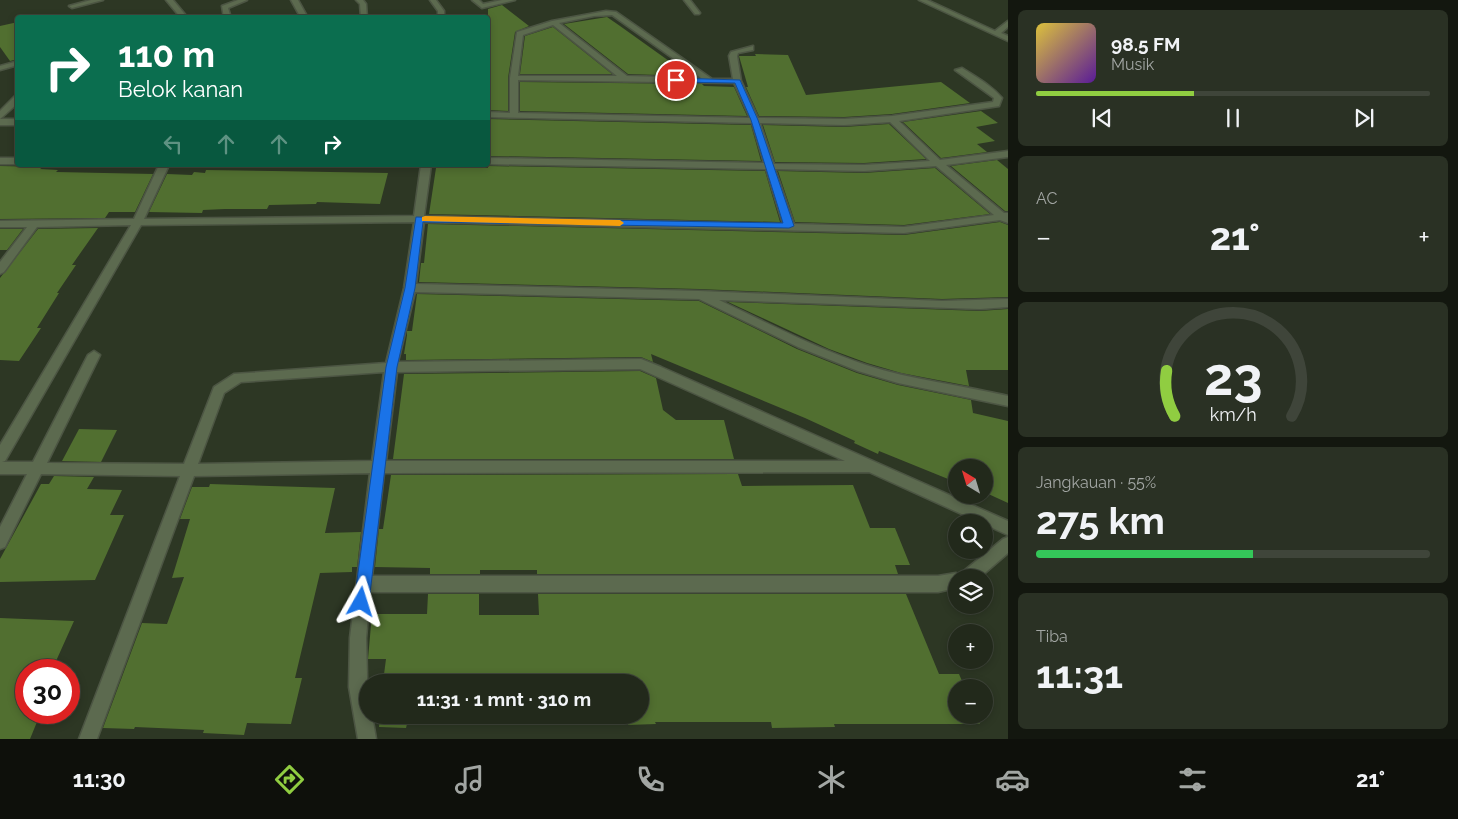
<!DOCTYPE html>
<html lang="id">
<meta charset="utf-8">
<style>
body{margin:0;font-family:Raleway,sans-serif;background:#2a3124;color:#f1f3f6;height:100vh;display:flex;flex-direction:column;font-size:19px;white-space:nowrap}
*{box-sizing:border-box;margin:0}
p{font-size:16px;color:#a2a6a3}
.icon{flex:none;width:28px;height:28px;fill:none;stroke:currentColor;stroke-width:2;stroke-linecap:round;stroke-linejoin:round}
.map{position:relative;flex:1;overflow:hidden}
.sheet{display:flex;flex-direction:column;gap:10px;padding:10px;background:#13170f;width:450px}
.sheet>*{flex:none}
.banner{position:absolute;left:15px;top:15px;width:475px;height:152px;border-radius:5px;box-shadow:0 2px 8px #0003,0 0 0 1px #3f453a;background:#0b6e4f;color:#fff;overflow:hidden}
.needle{width:32px;rotate:322deg}
.tools{position:absolute;left:948px;top:459px;display:grid;gap:10px}
.tools a{display:grid;place-items:center;width:45px;height:45px;border-radius:50%;background:#22291b;box-shadow:0 2px 8px #0003,0 0 0 1px #3f453a;font-size:25px}
.speed{position:absolute;left:15px;top:659px;display:flex;gap:10px;font-size:25px;font-weight:700;text-align:center}
.speed>*{display:grid;place-content:center;width:65px;height:65px;border-radius:50%;background:#22291b;box-shadow:0 2px 8px #0003,0 0 0 1px #3f453a;line-height:1}
.speed .limit{border:8px solid #d22;background:#fff;color:#111}
.pin{position:absolute;display:grid;place-items:center;width:42px;height:42px;color:#fff;margin:-21px;border:2px solid #fff;border-radius:50%;box-shadow:0 1px 5px #0007}
.me{position:absolute;width:55px;margin:-28px;rotate:6deg;stroke-linejoin:round;filter:drop-shadow(0 0 4px #0008)}
.turn{display:flex;align-items:center;gap:18px;height:105px;padding:0 20px;font-size:22px}
.turn .icon{width:65px;height:65px;stroke-width:2.5}
.turn b{display:block;font-size:35px;line-height:42px}
.lanes{display:flex;align-items:center;height:48px;padding:0 20px;background:#0003;justify-content:center;gap:25px;direction:ltr}
.lanes .off{opacity:.35}
.big{font-size:38px;font-weight:700;line-height:1.1}
.sheet .card{flex:1;display:flex;flex-direction:column;justify-content:center;gap:8px;min-width:0;padding:0 18px;border-radius:8px;background:#2a3124}
.sheet .dial{align-items:center;gap:0}
.dial svg{height:130px;overflow:visible;fill:none;stroke:#3f453a;stroke-width:7;stroke-linecap:round;text-anchor:middle}
.dial text{fill:#f1f3f6;stroke:none}
.song{display:flex;align-items:center;gap:15px}
.cover{width:60px;height:60px;border-radius:8px;background:linear-gradient(135deg,hsl(50 70% 55%),hsl(270 70% 35%))}
.played{height:5px;border-radius:2px;background:linear-gradient(90deg,#90cd41 40%,#3f453a 40%)}
.keys{display:flex;justify-content:space-around;direction:ltr}
.heat{display:flex;justify-content:space-between;align-items:center;font-size:28px;direction:ltr}
.charge{height:8px;border-radius:4px;background:linear-gradient(90deg,#34c759 55%,#3f453a 0)}
.trip{position:absolute;left:359px;top:674px;width:290px;height:50px;border-radius:25px;background:#22291b;box-shadow:0 2px 8px #0003,0 0 0 1px #3f453a;font-weight:700;line-height:50px;text-align:center}
.tabs{display:flex;height:80px;justify-content:space-around;align-items:center;background:#0e100b;color:#a2a6a3}
.tabs .icon{width:35px;height:35px}
.tabs .current{color:#90cd41}
.tabs b{font-size:22px;color:#f1f3f6}
main{display:flex;flex:1;min-height:0}
.map>svg:first-child{display:block}
</style>
<main>
<div class="map">
<svg width="1008" height="739" viewBox="0 0 1008 739">
<rect width="100%" height="100%" fill="#2d3724"/>
<g fill="#516f30">
<path d="M502,5L529,26L515,32L508,78V111L488,110V9Z"/>
<path d="M607,17L620,26L690,76L628,74L564,24Z"/>
<path d="M18,22V59L10,61L0,47V26Z"/>
<path d="M553,27L612,74H520L525,36Z"/>
<path d="M755,54L788,55L806,95L941,82L970,103L892,114L844,117L759,116L746,87H748L739,56H756Z"/>
<path d="M520,82L702,84L704,86L734,87L747,116L520,111Z"/>
<path d="M981,111L998,123L976,127L995,141L977,144L987,152L941,158L903,122Z"/>
<path d="M488,119L751,125L761,161L488,156Z"/>
<path d="M889,124L926,159L864,163L775,162L763,125L844,127Z"/>
<path d="M997,160L1008,169V211H1005L951,166Z"/>
<path d="M0,166L43,167L40,169L58,170L56,172L153,174L135,212H109L105,218L0,219Z"/>
<path d="M488,166L765,171L780,222L429,214L436,168H488Z"/>
<path d="M935,168L990,214L904,225L795,222L778,171L864,173Z"/>
<path d="M206,170L273,171L388,173L380,204L317,202L316,204L269,205L267,209H225L203,210L202,213L149,212L167,174L192,175L194,172L205,173Z"/>
<path d="M1000,222L1008,225V297L942,299L699,289L419,282L421,263H424L428,224L904,235Z"/>
<path d="M98,228L72,265H76L57,293H59L37,328H41L19,361L0,360V278L38,229Z"/>
<path d="M0,229H23L7,250H0Z"/>
<path d="M417,294L699,301L797,349L857,373L898,385L971,400L973,413L1008,421V503L984,492V468H956V480L954,479L953,481L879,451L878,454L854,443L855,441L805,418L651,354L653,362L641,357L406,360V354H404L407,335V331H412Z"/>
<path d="M728,302L980,311L1008,309V370H966L969,386L901,373L867,363L829,349Z"/>
<path d="M640,371L656,378L663,410L676,420H724L734,459H393L404,374Z"/>
<path d="M79,429L117,430L101,462L62,461Z"/>
<path d="M738,474L742,486L853,485L870,528H895L910,565H895L898,574H537V570H480V574H430V568L375,567L379,529H383L391,475Z"/>
<path d="M54,476L94,477L87,489L122,490L110,515H124L95,580L0,582V559L41,484H49Z"/>
<path d="M210,484L335,488L325,533L361,532L357,567H352V572L320,573L295,678H302L291,724L247,723L244,735L203,733L204,730L135,727L134,729L103,728L142,623L167,624L184,577L172,578L190,519H180L192,487H209Z"/>
<path d="M428,594H479V615H539L538,594H906L939,674H959L965,688H956V715H976L980,724H834L835,727L772,728L771,722H655L656,724L628,725V719L574,720V723L407,724L406,728L379,727L380,715H640V682H383L386,659H368L372,614H427Z"/>
<path d="M0,618L74,621L52,670H26V716L39,717L30,739H0Z"/>
</g>
<g fill="none" stroke-linecap="round" stroke-linejoin="round">
<g stroke="#4c5543" stroke-width="3">
<g id="minor">
<path d="M91,0H103L72,8L69,6Z"/>
<path d="M166,0H173L188,18H181Z"/>
<path d="M238,0H247L228,8L231,18H224L222,6Z"/>
<path d="M291,0H298L308,18H301Z"/>
<path d="M356,0H363L366,4L367,18H361L360,4Z"/>
<path d="M430,0H436L444,11V18H438V11Z"/>
<path d="M472,0H479L483,4L502,0H515L482,8Z"/>
<path d="M684,0H690L700,13L699,14H695Z"/>
<path d="M919,0H927L995,31L1008,21V27L1001,33L1008,36V41Z"/>
<path d="M606,11L616,12L712,79H733L729,56L731,52L753,46V50L738,53L737,56L741,81L758,118L844,119L892,116L993,102L994,98L955,70L962,68C976,77 991,85 1002,98L999,106L899,121L940,160L1008,151V157L946,165L1004,213H1008V223L1000,220L904,233L424,222L416,284L699,291L942,301L1008,299V307L980,309L719,300C767,323 815,348 866,365C912,380 961,385 1008,396V406L898,383L858,371L798,347L699,299L415,292L398,362L641,359L661,367L1008,521V535L869,472L384,473L372,576H938L956,573L959,575L1003,539L1008,537V553L979,578H956V588L938,592H370L366,638L368,715H372L376,739H358L349,687L350,638L370,473L194,476L97,739H79L180,476L41,474L5,547L0,549V527L27,474H0V445L131,225L37,227L4,272L0,274V262L27,227H0V221L134,219L159,165H169L144,219L414,216L421,165H431L424,216L783,224L766,169L488,164V158L764,163L752,123L488,117V112L510,113V78L517,32L552,21ZM612,15L701,78L627,76L559,23L594,16ZM553,25L617,76H518L523,35ZM518,80L734,83L750,118L518,113ZM890,122L930,161L864,165L774,164L760,123L844,125ZM936,166L994,215L904,227L794,224L775,169L864,171ZM414,222L404,288L386,363L234,374L214,387L184,464L47,463L100,355L94,351L88,355L33,462H2L5,461L141,225ZM640,369L845,461H386L397,372ZM384,372L372,461L198,464L224,393L241,382Z"/>
<path d="M18,61V65L0,70V66Z"/>
<path d="M15,96H18V103L0,119V111Z"/>
<rect x="0" y="119" width="18" height="6"/>
<rect x="0" y="158" width="18" height="6"/>
</g>
</g>
<use href="#minor" fill="#5c6a4f" fill-rule="evenodd"/>
</g>
<path fill="#1a73e8" stroke="#114b97" d="M676,78L740,80L758,120L794,226L789,228L423,222L415,288L397,367L369,602L366,607L361,609L356,607L354,602L386,367L405,288L416,217L783,223L751,120L735,83L673,82L672,80Z"/>
<path fill="#f59e0b" d="M425,216L620,220L624,223L620,226L422,221V217Z"/>
</svg>
<div class="tools">
<a><svg class="needle" viewBox="-14 -14 28 28"><path d="M0-13l5 13h-10z" fill="#e53935"/><path d="M0 13l5-13h-10z" fill="#a2a6a3"/></svg></a>
<a><svg class="icon" aria-label="search" viewBox="0 0 24 24"><circle cx="10" cy="10" r="6"/><path d="M15 15l6 6"/></svg></a>
<a><svg class="icon" aria-label="layers" viewBox="0 0 24 24"><path d="M12 4l9 5-9 5-9-5zM3 14l9 5 9-5"/></svg></a>
<a>+</a>
<a>−</a>
</div>
<div class="speed"><div class="limit">30</div></div>
<div class="pin" style="left:676px;top:80px;background:#d93025"><svg class="icon" aria-label="arrive" viewBox="0 0 24 24"><path d="M6 21V4h12l-3 4 3 4H6"/></svg></div>
<svg class="me" style="left:361px;top:602px" viewBox="-20 -20 40 40"><path d="M0-17L14 15 0 8-14 15z" fill="#1a73e8" stroke="#fff" stroke-width="4"/></svg>
<div class="trip">11:31 · 1 mnt · 310 m</div>
<div class="banner">
<div class="turn"><svg class="icon" aria-label="right" viewBox="0 0 24 24"><path d="M7 20v-9h11M14 6l5 5-5 5"/></svg><div><b>110 m</b>Belok kanan</div></div>
<div class="lanes"><svg class="icon off" aria-label="left" viewBox="0 0 24 24"><path d="M17 20v-9H6M10 6l-5 5 5 5"/></svg><svg class="icon off" aria-label="ahead" viewBox="0 0 24 24"><path d="M12 20V5M6 11l6-6 6 6"/></svg><svg class="icon off" aria-label="ahead" viewBox="0 0 24 24"><path d="M12 20V5M6 11l6-6 6 6"/></svg><svg class="icon" aria-label="right" viewBox="0 0 24 24"><path d="M7 20v-9h11M14 6l5 5-5 5"/></svg></div>
</div>
</div>
<section class="sheet">
<div class="card">
<div class="song"><i class="cover"></i><div><b>98.5 FM</b><p>Musik</p></div></div>
<div class="played"></div>
<div class="keys"><svg class="icon" aria-label="previous" viewBox="0 0 24 24"><path d="M18 5L8 12l10 7zM5 5v14"/></svg><svg class="icon" aria-label="pause" viewBox="0 0 24 24"><path d="M8 5v14M16 5v14"/></svg><svg class="icon" aria-label="next" viewBox="0 0 24 24"><path d="M6 5l10 7-10 7zM19 5v14"/></svg></div>
</div>
<div class="card"><p>AC</p>
<div class="heat"><a>−</a><b class="big">21°</b><a>+</a></div>
</div>
<div class="card dial"><svg viewBox="0 0 100 80">
<path d="M14 69A42 42 0 1 1 86 69"/>
<path d="M14 69A42 42 0 0 1 9 41" stroke="#90cd41"/>
<text x="50" y="56" font-size="32" font-weight="700">23</text>
<text x="50" y="72" font-size="11">km/h</text>
</svg></div>
<div class="card"><p>Jangkauan · 55%</p><b class="big">275 km</b><div class="charge"></div></div>
<div class="card"><p>Tiba</p><b class="big">11:31</b></div>
</section>
</main>
<nav class="tabs">
<b>11:30</b>
<svg class="icon current" aria-label="directions" viewBox="0 0 24 24"><path d="M12 3l9 9-9 9-9-9zM9 14v-3h6M13 9l2 2-2 2"/></svg>
<svg class="icon" aria-label="music" viewBox="0 0 24 24"><path d="M9 18V5l10-2v13"/><circle cx="6" cy="18" r="3"/><circle cx="16" cy="16" r="3"/></svg>
<svg class="icon" aria-label="phone" viewBox="0 0 24 24"><path d="M5 4h4l2 5-3 2q2 4 5 5l2-3 5 2v4C11 20 4 13 5 4z"/></svg>
<svg class="icon" aria-label="climate" viewBox="0 0 24 24"><path d="M12 3v18M4 7l16 10M4 17L20 7"/></svg>
<svg class="icon" aria-label="car" viewBox="0 0 24 24"><path d="M5 17H2v-5l4-1 3-4h7l3 4 3 1v5h-3M9 17h6M6 11h13"/><circle cx="7" cy="17" r="2"/><circle cx="17" cy="17" r="2"/></svg>
<svg class="icon" aria-label="filters" viewBox="0 0 24 24"><path d="M4 7h16M4 17h16"/><circle cx="9" cy="7" r="2"/><circle cx="15" cy="17" r="2"/></svg>
<b>21°</b>
</nav>
